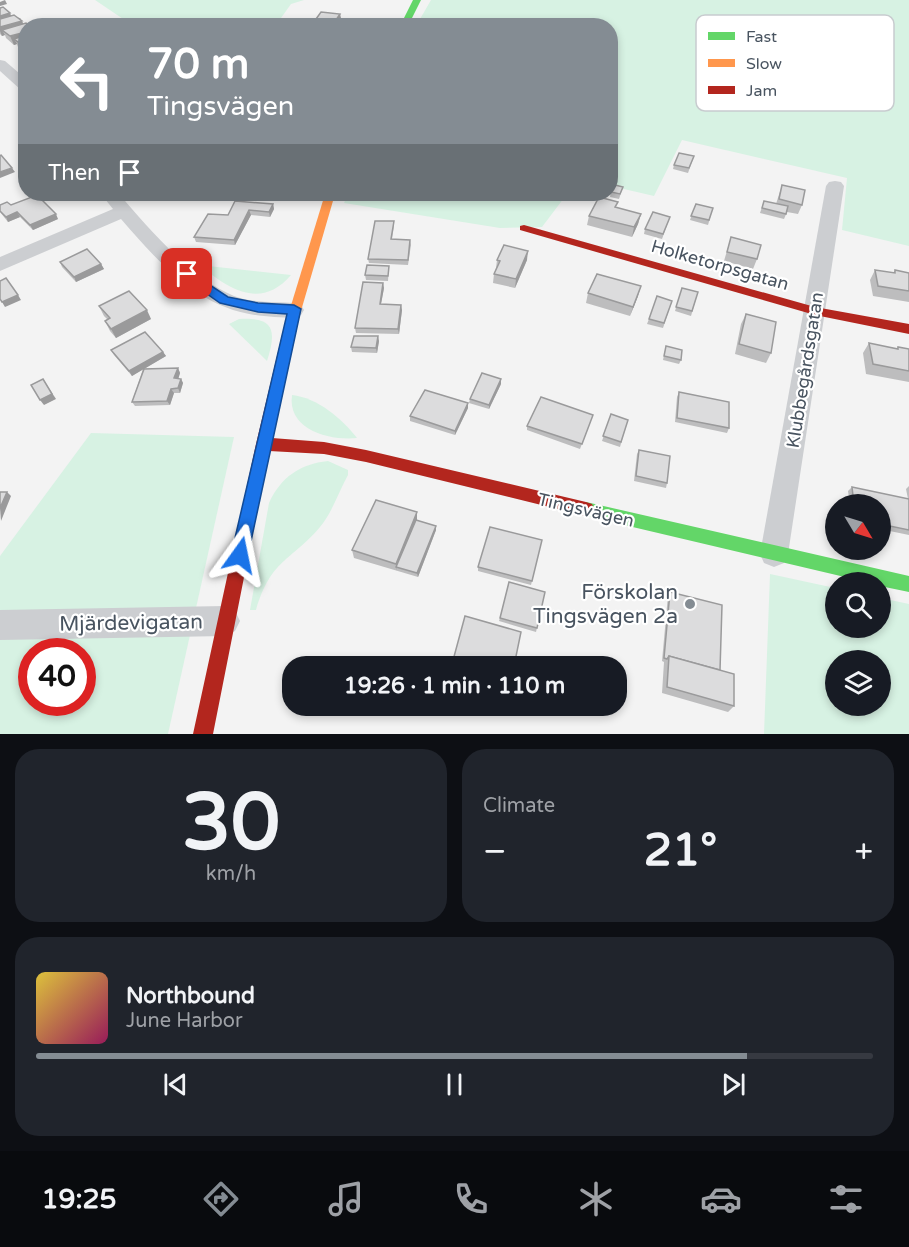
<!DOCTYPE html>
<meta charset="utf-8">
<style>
body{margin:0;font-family:"Varela Round",sans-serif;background:#20242c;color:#f1f3f6;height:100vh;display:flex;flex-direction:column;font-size:22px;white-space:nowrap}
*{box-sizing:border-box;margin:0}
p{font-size:20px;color:#9ea1a6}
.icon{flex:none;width:33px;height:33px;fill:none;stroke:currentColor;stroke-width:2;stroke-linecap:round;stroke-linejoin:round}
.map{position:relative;height:734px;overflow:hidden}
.details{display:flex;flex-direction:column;gap:15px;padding:15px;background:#0d0f14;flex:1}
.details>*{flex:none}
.hud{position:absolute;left:18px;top:18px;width:600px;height:183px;border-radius:24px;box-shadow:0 3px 9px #0003;background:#848c93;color:#fff;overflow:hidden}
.needle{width:39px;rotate:128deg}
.fabs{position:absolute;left:825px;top:494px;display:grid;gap:12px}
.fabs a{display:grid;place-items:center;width:66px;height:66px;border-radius:50%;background:#171b24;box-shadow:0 3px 9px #0003;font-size:30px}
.speed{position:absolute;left:18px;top:638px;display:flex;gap:12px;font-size:30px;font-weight:700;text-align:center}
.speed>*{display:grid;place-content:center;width:78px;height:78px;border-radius:50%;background:#171b24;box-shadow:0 3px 9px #0003;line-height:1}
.speed .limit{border:9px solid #d22;background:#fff;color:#111}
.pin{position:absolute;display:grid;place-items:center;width:51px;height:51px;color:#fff;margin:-26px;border-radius:12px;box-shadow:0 3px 9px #0006}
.me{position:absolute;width:66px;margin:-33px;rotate:12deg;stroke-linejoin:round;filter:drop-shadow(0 0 4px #0008)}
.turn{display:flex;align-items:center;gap:21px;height:126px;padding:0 30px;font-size:27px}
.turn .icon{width:78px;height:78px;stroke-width:2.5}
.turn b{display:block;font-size:42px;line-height:51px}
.then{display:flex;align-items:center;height:57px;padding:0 30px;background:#0003;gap:12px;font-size:22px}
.big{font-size:45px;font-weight:700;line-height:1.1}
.details .tile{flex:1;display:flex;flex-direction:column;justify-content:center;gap:9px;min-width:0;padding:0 21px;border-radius:24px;background:#20242c}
.details .dial{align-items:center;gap:0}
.dial b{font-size:78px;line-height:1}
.song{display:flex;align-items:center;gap:18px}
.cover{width:72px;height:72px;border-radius:9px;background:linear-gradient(135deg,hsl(50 70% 55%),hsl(330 70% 35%))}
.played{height:6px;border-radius:3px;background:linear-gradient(90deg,#848c93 85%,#363941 85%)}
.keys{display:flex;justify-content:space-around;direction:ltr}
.heat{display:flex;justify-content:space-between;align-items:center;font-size:33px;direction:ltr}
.details .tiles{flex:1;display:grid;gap:15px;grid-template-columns:1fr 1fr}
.tile:last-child{grid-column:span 2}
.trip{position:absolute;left:282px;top:656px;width:345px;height:60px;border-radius:24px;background:#171b24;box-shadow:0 3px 9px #0003;font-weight:700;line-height:60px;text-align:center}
.dock{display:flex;height:96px;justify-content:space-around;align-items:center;background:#090b0e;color:#9ea1a6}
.dock .icon{width:42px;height:42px}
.dock .on{color:#848c93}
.dock b{font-size:27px;color:#f1f3f6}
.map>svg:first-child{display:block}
</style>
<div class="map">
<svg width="909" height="734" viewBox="0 0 909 734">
<rect width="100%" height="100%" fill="#f3f3f3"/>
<g fill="#d7f2e3" fill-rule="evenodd">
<path d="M95,0H304L291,4L276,25H132Z"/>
<path d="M431,0H909V246L842,230L847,178L682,140L654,196L611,186L610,26H416Z"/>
<path d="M348,194H567L542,227L500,228L344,203Z"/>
<path d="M199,265L291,275C260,311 228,288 199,265Z"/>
<path d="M239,319C274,317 277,330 267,361L229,324Z"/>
<path d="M292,395C318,398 341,418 357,438C330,441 287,430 292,395Z"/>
<path d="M91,433L234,437L168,734H0V556ZM32,651H82V702H32Z"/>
<path d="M328,461L348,470V475C339,491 332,513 320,527C290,562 271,559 256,610H250L269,503C281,477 300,464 328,461Z"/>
<path d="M770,574L835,588L836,627H880L881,598L909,604V734H764ZM836,660H880V705H836Z"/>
</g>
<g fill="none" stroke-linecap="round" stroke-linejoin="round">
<g fill="#ccced1" fill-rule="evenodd">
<path d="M0,60L5,61L26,79V91L21,90L0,71Z"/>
<path d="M835,181L841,182L844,186L788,554L784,563L774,567L764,563L760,554L826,186L829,182Z"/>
<path d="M101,194H119C148,228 192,279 234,296C252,303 275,302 294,303L301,305L304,310L301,315C290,319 277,317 264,316C201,311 161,265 121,219L0,271V257L113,209Z"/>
<path d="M225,606L235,611L240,621L235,631L225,636L0,640V610Z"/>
</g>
<g fill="#63d668" fill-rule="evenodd">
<path d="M413,0H421L408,26H400Z"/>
<path d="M586,502L909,576V592L880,586V582H866L586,516L580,514L578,509L580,504Z"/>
</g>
<path fill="#ff974d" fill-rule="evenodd" d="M325,194H335L294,335L288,340L282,335Z"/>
<g fill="#b3261e" fill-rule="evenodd">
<path d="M524,225L815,307L909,324V334L815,315L520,230V226Z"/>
<path d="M288,330L294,335L272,438L324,442L366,450L586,502L592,504L594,509L592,514L586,516L366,462L324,454L269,451L213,734H193L256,444L282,335Z"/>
</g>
</g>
<g fill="#bdbdbe">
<path d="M0,8L11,16L20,18L23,24L26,26V53L18,47L17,44L14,45L6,38L5,35L2,36L0,34Z"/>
<path d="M694,156L688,173L673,169L674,165Z"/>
<path d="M782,185L802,205L798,214L787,212L784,219L760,213L764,201L776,204Z"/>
<path d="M623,187L619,199L610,197L611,192Z"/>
<path d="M590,194H602L601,196Z"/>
<path d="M273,204L274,209L270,217L251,215L235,245L196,242L194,237L228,215Z"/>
<path d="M696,204L713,208L708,225L690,220Z"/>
<path d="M0,205H11L58,219L33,230L20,217L8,222L0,212Z"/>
<path d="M617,208L641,214L638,224L632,237L587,225L589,216Z"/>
<path d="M670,217L662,239L644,234L645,229Z"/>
<path d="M394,221V226L392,239L410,240L411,245L408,265L369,263L368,259Z"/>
<path d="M731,237L757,259L753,269L724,261Z"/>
<path d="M497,260H527L515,288L493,283L494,274L496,268Z"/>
<path d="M60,262L101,264L104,269L76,282L62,267Z"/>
<path d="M389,266L388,281L366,280L365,275Z"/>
<path d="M875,270L893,273L895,270L909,273V302L873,296L870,280Z"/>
<path d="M384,288L381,304L402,310L399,334L356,333L355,328Z"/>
<path d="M682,288L698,292L691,316L675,311Z"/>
<path d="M588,293L638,296L630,316L586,303Z"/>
<path d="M672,301L663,328L647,324L649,319Z"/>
<path d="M99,306L151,319L116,338L110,331L105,321L108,320L104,316Z"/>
<path d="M746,314L771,353L766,363L735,354L741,324Z"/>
<path d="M379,341L377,353L352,352L351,347Z"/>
<path d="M869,343L896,349L898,347L909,349V382L866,374L863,353Z"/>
<path d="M666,346L681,360L679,364L663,360Z"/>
<path d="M111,350L163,352L166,356L144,369L178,368L180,373L178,379H181L183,383L180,393H174L170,405L135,406L132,402L143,369L132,376L114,355Z"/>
<path d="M501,384L489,409L469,403L470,399Z"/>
<path d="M679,392L729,428L727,433L675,422L677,397Z"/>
<path d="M468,403V408L455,435L410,421V416Z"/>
<path d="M611,414L628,420L620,447L602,441Z"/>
<path d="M593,415L580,449L527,430V426Z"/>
<path d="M639,450L667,483L666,488L634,481L637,454Z"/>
<path d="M909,486V535L880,529V504H850L848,491L852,487L908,499L906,489Z"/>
<path d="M417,512V521L436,526V530L418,577L354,558L352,550Z"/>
<path d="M542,540L531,585L478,571V567Z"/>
<path d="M545,592L536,632L499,621L500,618Z"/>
<path d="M670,592L720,670L734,706L728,712L662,693L664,662L662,661L668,595Z"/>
</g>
<g fill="#9a9a9b">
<path d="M5,0L7,4L0,6V2Z"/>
<path d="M10,13L13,20L20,18L26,28V41L14,39L17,44L14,45L10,36L2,30L5,35L2,36L0,31V16Z"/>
<path d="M340,14L341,18L335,26H332Z"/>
<path d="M26,44V52L22,45Z"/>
<path d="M12,168L15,172L0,178V172Z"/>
<path d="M273,204L274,209L270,217L269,212Z"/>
<path d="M249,210L251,215L235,245L234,240Z"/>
<path d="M17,212L20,217L8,222L6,217Z"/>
<path d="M56,214L58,219L33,230L30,225Z"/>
<path d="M641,214L638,224L632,237L634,227Z"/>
<path d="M528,251L527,260L515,288L516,279Z"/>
<path d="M101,264L104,269L76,282L74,277Z"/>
<path d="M383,283L384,288L380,309V304Z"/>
<path d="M641,286L638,296L630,316L633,307Z"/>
<path d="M18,295L21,300L5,307L2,302Z"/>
<path d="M401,305L402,310L399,334L398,329Z"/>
<path d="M147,310L151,319L116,338L111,329Z"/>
<path d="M378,336L379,341L377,353L376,348Z"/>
<path d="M163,352L166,356L132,376L129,371Z"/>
<path d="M178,368L180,373L177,383L174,378Z"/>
<path d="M43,379L56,399L44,405L40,400Z"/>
<path d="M181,379L183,383L180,393L178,388Z"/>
<path d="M501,379V384L489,409V405Z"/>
<path d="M171,389L174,393L170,405L167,401Z"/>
<path d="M468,403V408L455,435V431Z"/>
<path d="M7,492L11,496L1,521L0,508Z"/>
<path d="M417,512V521L396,567L397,571L396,564Z"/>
<path d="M436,526V530L418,577L417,573Z"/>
</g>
<g fill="#dcdcdd" stroke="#9a9a9b" stroke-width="1.5">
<path d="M3,7L10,13L0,16V8Z"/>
<path d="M321,12L340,14L332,26H311Z"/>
<path d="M14,15L22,21L0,27V19Z"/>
<path d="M26,23L29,26H26V32L10,36L2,30Z"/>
<path d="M26,35V44L22,45L14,39Z"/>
<path d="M679,153L694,156L689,168L674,165Z"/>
<path d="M1,155L12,168L0,172V156Z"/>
<path d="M615,185L623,187L620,194L611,192Z"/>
<path d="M782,185L805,190L802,205L779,199Z"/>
<path d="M37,195L56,214L30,225L17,212L6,217L0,211V205L7,202L11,205Z"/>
<path d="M599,197L618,202L615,207L641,214L634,227L589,216Z"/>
<path d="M235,201L273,204L269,212L249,210L234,240L194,237L208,214L228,215Z"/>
<path d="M764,201L788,206L786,214L762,208Z"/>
<path d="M696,204L713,208L709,220L691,216Z"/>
<path d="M653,212L670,217L663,234L645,229Z"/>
<path d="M375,221H394L391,239L410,240L408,260L368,259Z"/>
<path d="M731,237L761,245L757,259L727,252Z"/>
<path d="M504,245L528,251L516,279L494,274L500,261L497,260Z"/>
<path d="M87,249L101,264L74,277L60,262Z"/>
<path d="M367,265L389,266L388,276L365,275Z"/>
<path d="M875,270L895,273V270L909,273V291L878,286Z"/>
<path d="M597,274L641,286L633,307L588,293Z"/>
<path d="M6,278L18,295L2,302L0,299V281Z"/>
<path d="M363,282L383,283L380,304L401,305L398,329L355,328Z"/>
<path d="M682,288L698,292L692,311L676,307Z"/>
<path d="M129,291L147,310L111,329L105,321L110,318L99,306Z"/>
<path d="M657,296L672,301L664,323L649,319Z"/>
<path d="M746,314L776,322L771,353L739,344Z"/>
<path d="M145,332L163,352L129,371L111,350Z"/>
<path d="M354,336H378L376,348L351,347Z"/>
<path d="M869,343L898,349V347L909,349V371L873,364Z"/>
<path d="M666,346L682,350L681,360L664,356Z"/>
<path d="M178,368L174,378L181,379L178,388L171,389L167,401L132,402L144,369Z"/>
<path d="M482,373L501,379L489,405L470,399Z"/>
<path d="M43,379L52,394L40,400L31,385Z"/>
<path d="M425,390L468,403L455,431L410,416Z"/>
<path d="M679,392L729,402V428L677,418Z"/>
<path d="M541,397L593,415L582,444L527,426Z"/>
<path d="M611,414L628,420L621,442L603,436Z"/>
<path d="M639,450L670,456L667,483L636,476Z"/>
<path d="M852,487L909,499V530L880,524V504H854Z"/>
<path d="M0,492H7L0,508Z"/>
<path d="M376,500L417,512L396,564L352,550Z"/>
<path d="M416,520L436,526L417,573L396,567Z"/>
<path d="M490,527L542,540L532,581L478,567Z"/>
<path d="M509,582L545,592L537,628L500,618Z"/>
<path d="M670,592L722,605L720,670L669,656L667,659L664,658Z"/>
<path d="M465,616L521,632L514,666H459L452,664Z"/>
<path d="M669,656L734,674V706L667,687Z"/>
</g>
<path fill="#1a73e8" stroke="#114b97" stroke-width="1.5" d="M187,270L228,297L258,303L294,305L301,309L248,555L246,560L240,563L234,560L231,555L287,314L258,312L220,303L183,277L181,274Z"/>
<circle fill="#848c93" stroke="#fff" stroke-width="2" cx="690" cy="604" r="6"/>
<g text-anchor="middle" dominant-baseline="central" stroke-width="4.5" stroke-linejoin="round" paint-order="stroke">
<g font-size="18" fill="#495460" stroke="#fff">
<text transform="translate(720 265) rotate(16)">Holketorpsgatan</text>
<text transform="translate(805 370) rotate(-81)">Klubbegårdsgatan</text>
<text transform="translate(586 510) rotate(13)">Tingsvägen</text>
</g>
<g font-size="21" fill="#495460" stroke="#fff" text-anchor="end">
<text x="678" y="592">Förskolan<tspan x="678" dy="24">Tingsvägen 2a</tspan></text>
</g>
<g font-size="21" fill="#495460" stroke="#fff">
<text transform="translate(131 623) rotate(-1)">Mjärdevigatan</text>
</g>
</g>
<rect x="696" y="15" width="198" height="96" rx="9" fill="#fff" stroke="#c8cccf" stroke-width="1.5"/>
<rect x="708" y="32" width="27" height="8" fill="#63d668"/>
<rect x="708" y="59" width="27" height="8" fill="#ff974d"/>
<rect x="708" y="86" width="27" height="8" fill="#b3261e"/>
<g font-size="16" fill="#495460">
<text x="746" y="42">Fast</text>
<text x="746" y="69">Slow</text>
<text x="746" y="96">Jam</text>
</g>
</svg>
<div class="fabs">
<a><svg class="needle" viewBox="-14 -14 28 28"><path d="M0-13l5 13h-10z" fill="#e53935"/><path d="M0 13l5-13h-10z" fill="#9ea1a6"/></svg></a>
<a><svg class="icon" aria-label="search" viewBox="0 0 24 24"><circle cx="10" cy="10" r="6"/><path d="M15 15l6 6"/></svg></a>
<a><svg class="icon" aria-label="layers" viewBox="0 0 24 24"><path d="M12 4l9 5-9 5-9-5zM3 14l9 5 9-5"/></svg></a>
</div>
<div class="speed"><div class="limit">40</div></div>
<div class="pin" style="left:187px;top:274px;background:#d93025"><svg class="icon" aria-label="arrive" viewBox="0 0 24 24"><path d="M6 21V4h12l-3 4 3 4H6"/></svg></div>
<svg class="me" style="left:240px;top:555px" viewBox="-20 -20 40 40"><path d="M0-17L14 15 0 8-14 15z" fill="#1a73e8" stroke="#fff" stroke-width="4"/></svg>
<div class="trip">19:26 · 1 min · 110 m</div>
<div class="hud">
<div class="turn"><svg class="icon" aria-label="left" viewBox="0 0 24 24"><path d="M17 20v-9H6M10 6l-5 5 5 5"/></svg><div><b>70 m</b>Tingsvägen</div></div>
<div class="then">Then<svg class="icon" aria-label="arrive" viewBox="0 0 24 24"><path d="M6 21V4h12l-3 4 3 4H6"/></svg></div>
</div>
</div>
<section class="details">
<div class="tiles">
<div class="tile dial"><b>30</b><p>km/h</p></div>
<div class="tile"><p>Climate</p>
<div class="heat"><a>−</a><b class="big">21°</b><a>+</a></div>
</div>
<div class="tile">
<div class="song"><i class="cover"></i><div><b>Northbound</b><p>June Harbor</p></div></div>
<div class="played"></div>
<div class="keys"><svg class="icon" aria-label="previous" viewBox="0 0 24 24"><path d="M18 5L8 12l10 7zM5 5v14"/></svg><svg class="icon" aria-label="pause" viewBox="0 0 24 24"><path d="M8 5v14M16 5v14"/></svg><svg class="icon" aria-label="next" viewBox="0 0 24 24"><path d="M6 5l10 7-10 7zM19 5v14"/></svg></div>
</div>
</div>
</section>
<nav class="dock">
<b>19:25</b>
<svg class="icon on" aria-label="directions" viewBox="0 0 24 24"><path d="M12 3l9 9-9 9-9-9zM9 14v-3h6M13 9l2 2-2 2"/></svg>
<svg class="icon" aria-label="music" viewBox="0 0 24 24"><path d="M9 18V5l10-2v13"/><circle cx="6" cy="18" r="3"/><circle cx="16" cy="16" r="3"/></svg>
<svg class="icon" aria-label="phone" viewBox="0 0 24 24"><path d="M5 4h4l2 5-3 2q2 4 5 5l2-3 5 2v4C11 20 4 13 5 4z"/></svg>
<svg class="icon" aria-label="climate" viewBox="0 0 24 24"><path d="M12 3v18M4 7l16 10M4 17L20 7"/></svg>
<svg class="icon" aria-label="car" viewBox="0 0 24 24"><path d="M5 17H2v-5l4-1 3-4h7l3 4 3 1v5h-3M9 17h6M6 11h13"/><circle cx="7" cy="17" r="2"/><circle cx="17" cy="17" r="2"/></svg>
<svg class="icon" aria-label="filters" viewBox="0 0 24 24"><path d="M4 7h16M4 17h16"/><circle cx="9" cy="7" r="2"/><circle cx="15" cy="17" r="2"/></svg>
</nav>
